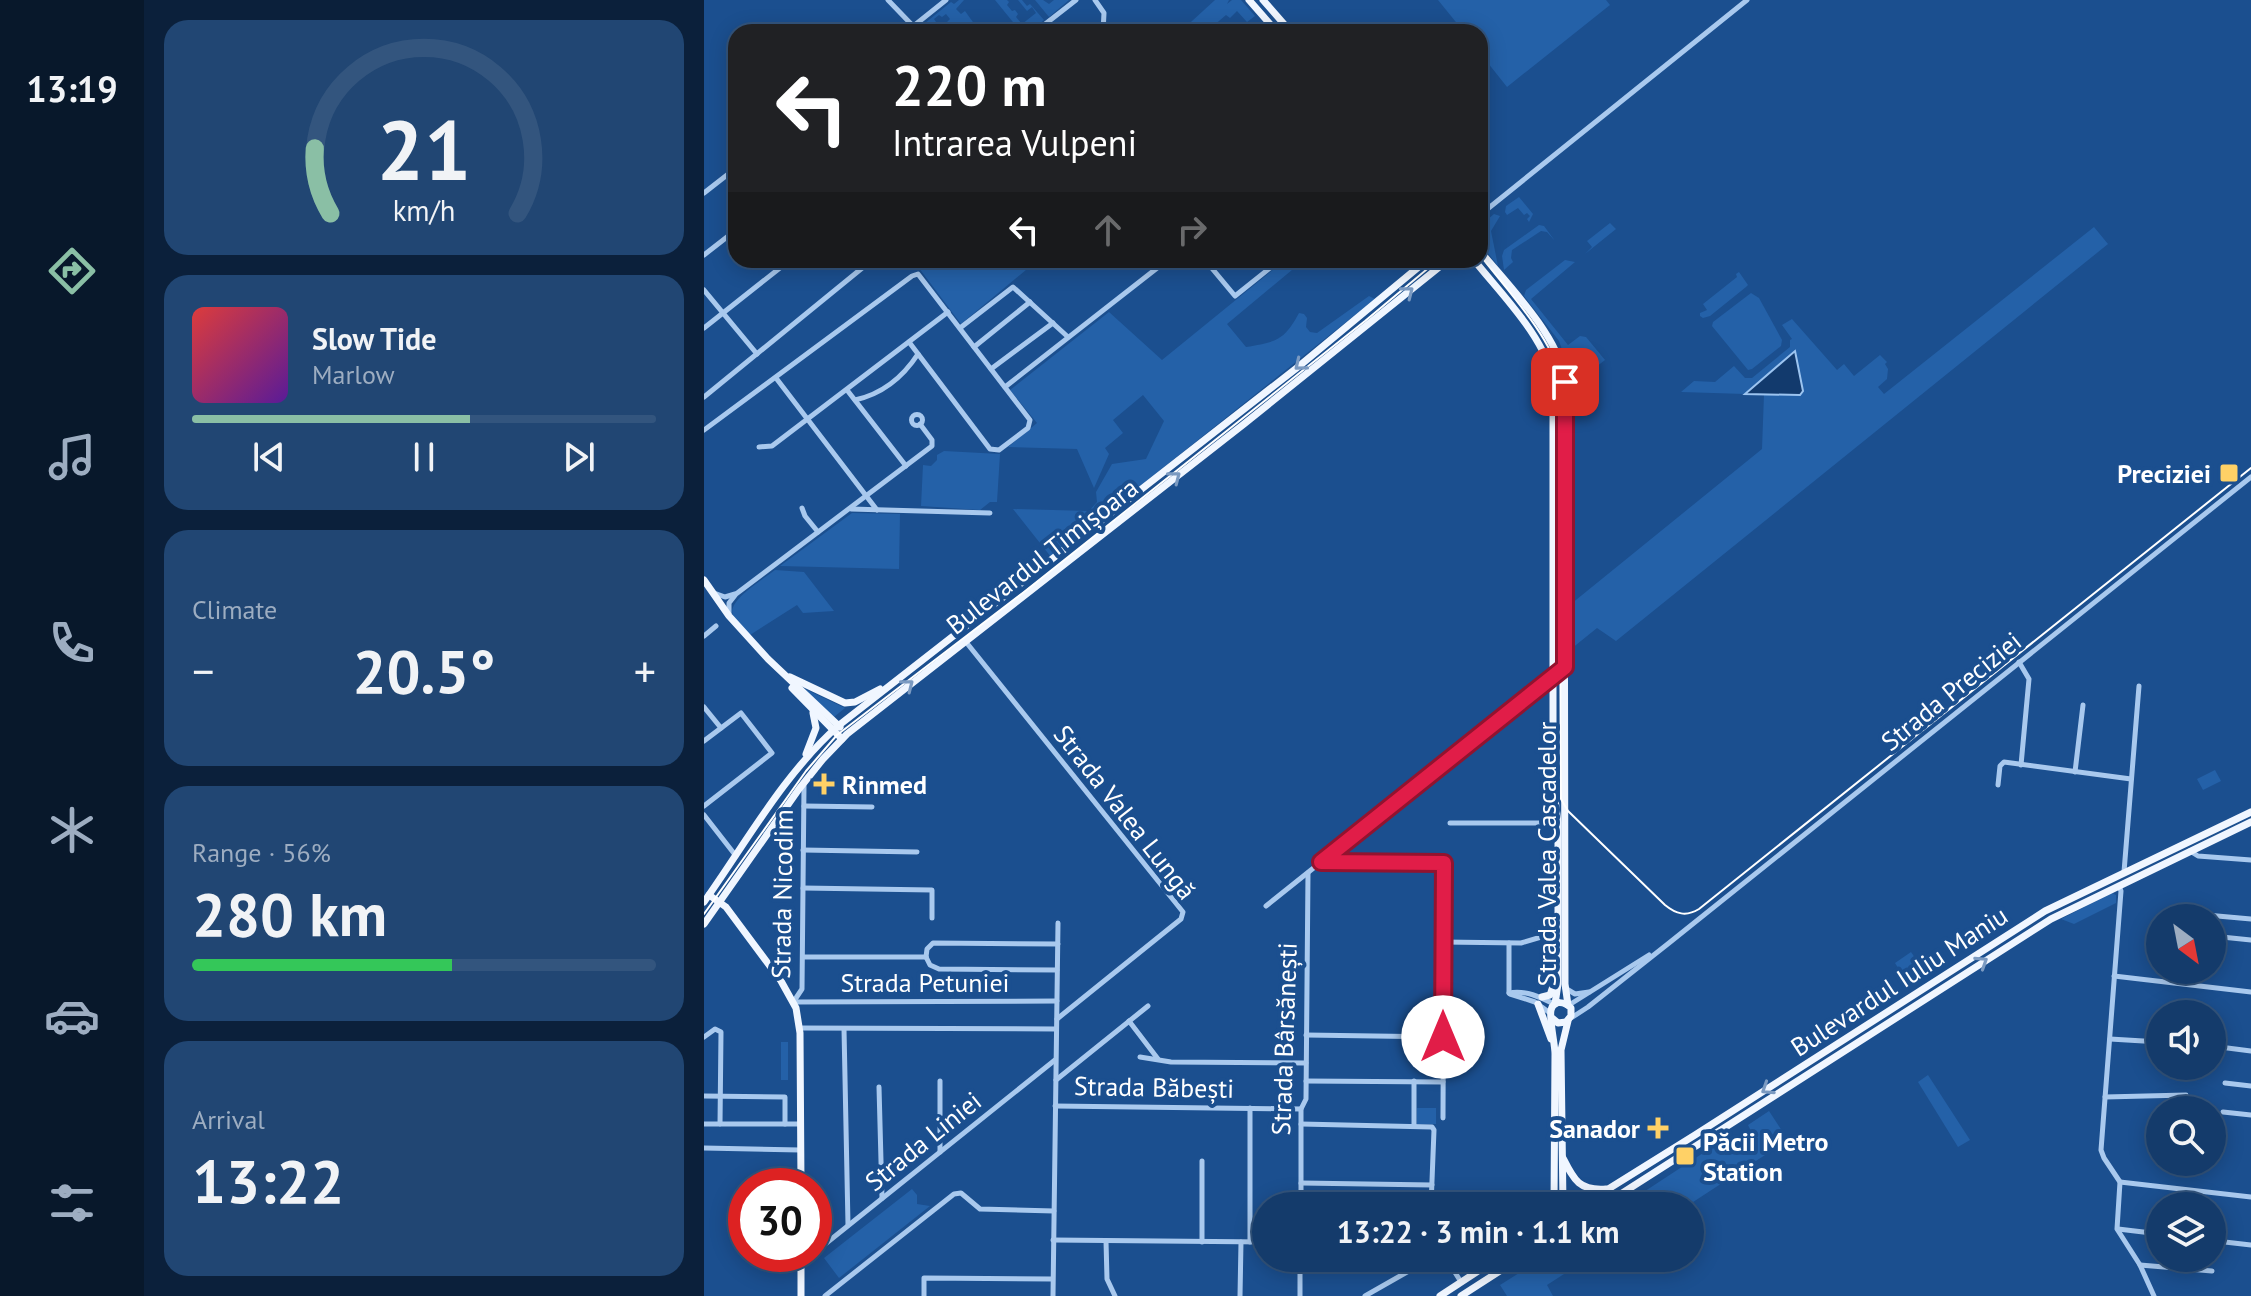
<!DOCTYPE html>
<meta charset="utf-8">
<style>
body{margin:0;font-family:"PT Sans",sans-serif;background:#214673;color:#f1f3f6;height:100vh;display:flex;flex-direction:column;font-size:30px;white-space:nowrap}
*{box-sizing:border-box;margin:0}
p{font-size:26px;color:#9dadc1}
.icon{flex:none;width:44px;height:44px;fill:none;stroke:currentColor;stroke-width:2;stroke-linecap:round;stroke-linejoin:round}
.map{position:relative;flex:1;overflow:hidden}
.side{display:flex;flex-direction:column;gap:20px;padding:20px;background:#0b203b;width:560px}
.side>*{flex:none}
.banner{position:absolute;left:24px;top:24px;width:760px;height:244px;border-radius:24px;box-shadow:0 4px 20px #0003,0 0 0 2px #33557e;background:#202124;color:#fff;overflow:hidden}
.needle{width:52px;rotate:148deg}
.controls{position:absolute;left:1442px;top:904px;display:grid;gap:16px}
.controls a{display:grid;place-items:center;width:80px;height:80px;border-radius:50%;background:#143b6b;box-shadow:0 4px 20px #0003,0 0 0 2px #33557e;font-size:40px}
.speed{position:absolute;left:24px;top:1168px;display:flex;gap:16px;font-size:40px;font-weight:700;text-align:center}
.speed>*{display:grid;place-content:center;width:104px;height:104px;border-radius:50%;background:#143b6b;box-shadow:0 4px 20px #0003,0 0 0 2px #33557e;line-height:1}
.speed .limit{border:12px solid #d22;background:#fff;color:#111}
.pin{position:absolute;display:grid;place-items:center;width:68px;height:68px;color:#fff;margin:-34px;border-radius:16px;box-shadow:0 4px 12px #0006}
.me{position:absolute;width:88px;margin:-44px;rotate:0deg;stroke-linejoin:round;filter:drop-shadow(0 0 6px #0008)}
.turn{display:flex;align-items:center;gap:28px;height:168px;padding:0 32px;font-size:36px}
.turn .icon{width:104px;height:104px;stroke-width:2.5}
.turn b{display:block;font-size:56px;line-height:68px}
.lanes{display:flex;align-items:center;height:76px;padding:0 32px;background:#0003;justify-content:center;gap:40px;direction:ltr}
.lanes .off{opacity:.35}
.big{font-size:60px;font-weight:800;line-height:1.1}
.side .tile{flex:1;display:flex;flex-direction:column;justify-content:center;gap:12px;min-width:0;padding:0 28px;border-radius:24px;background:#214673}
.side .dial{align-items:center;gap:0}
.dial svg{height:208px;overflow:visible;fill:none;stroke:#33557e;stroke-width:7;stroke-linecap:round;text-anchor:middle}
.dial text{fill:#f1f3f6;stroke:none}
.song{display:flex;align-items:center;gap:24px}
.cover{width:96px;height:96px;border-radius:12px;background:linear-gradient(135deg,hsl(0 70% 55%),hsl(270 70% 35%))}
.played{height:8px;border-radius:4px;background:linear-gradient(90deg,#8abfa5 60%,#33557e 60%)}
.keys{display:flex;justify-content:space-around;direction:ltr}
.heat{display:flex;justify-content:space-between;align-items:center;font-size:44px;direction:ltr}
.charge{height:12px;border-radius:6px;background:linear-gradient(90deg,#34c759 56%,#33557e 0)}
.trip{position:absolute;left:548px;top:1192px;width:452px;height:80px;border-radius:40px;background:#143b6b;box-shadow:0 4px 20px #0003,0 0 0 2px #33557e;font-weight:800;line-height:80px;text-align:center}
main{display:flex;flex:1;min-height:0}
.dock{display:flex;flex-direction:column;width:144px;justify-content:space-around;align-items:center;background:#08182b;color:#9dadc1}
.dock .icon{width:56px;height:56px}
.dock .selected{color:#8abfa5}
.dock b{font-size:36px;color:#f1f3f6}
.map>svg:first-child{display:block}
</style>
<main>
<nav class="dock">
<b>13:19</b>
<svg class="icon selected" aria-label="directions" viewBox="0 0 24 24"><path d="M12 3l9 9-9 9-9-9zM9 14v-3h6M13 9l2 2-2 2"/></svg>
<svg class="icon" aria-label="music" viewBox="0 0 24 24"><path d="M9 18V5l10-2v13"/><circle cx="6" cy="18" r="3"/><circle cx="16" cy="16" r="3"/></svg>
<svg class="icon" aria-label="phone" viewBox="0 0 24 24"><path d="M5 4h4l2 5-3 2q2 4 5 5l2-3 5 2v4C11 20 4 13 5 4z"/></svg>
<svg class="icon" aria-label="climate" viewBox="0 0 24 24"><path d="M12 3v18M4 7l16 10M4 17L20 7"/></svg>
<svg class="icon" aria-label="car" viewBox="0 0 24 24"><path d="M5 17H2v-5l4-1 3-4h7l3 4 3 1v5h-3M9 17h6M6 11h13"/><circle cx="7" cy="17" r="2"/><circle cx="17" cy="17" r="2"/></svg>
<svg class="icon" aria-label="filters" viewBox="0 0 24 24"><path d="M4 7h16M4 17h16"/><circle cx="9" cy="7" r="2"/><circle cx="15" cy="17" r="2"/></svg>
</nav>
<section class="side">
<div class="tile dial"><svg viewBox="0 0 100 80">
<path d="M14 69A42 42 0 1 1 86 69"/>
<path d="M14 69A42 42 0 0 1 8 44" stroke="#8abfa5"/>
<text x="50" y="56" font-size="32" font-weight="700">21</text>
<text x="50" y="72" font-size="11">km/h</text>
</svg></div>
<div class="tile">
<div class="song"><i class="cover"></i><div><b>Slow Tide</b><p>Marlow</p></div></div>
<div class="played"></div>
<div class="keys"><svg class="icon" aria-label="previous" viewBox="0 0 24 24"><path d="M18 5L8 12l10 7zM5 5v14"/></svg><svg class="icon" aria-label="pause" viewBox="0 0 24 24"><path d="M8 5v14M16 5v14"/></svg><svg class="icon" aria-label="next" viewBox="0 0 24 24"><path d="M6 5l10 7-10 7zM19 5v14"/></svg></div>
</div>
<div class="tile"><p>Climate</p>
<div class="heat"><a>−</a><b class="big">20.5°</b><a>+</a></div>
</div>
<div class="tile"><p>Range · 56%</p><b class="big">280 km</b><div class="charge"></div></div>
<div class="tile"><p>Arrival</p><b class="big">13:22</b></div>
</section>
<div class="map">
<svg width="1547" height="1296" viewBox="0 0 1547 1296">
<rect width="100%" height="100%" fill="#1b4f8f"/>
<g fill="#2461a8">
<path d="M255,0H260L252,9L257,14L261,11L276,32H272L264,24L251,32H232L236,29L238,31L245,25L243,22L246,19L242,14L238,17L235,15L230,19L232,22L223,30L220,28L215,32H210L247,2L250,4Z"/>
<path d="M291,0H303L305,2L303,5L308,11L311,10L314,14L312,17L318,24L332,13L328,7L323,11L314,0H318L323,6L326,4L340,20L326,32H317Z"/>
<path d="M331,0H339L345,4L350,0H365L345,17Z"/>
<path d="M511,0H525L523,4L528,0H537L551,16L543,22L533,11L526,18L522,15L502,32H476Z"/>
<path d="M734,0H902L906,5L803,87L776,53V32H760Z"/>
<path d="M815,197L829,214L825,222L823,219L826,216L823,213L820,215L814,208L803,215L801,212L802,206Z"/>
<path d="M790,214L796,216L787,231L794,266L776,243V226Z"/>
<path d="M906,223L912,229L881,254L888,247L883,241Z"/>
<path d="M835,225L840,226L851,241L843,232L837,231L808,250L807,258L809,262L800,270L798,256L800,250Z"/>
<path d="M1390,227L1404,244L912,641L893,628L867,649V604L1058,449L1060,394L1095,395L1099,391L1091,351L1041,394L977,392L990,381L1011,382L1030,366L1041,378H1048L1086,347V340L1088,339L1078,325L1088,319L1133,370L1140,364L1150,376L1176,355L1183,362L1181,364L1184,369L1183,379L1174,387L1180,394Z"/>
<path d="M209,260H334L257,324Z"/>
<path d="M581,260H600L523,324L542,347C572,342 580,341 595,313L600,314L603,318L602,327L606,332L613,333L665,296L671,299L347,557L309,509L385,511L393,502L392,492L408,464L442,459L460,421L439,395L409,420L419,433L401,448L405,454L390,488L373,449L304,447L333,423L306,390L405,312L458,360Z"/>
<path d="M861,260L871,262L827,299L864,345L876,336L882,337L901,360L888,370L862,361L855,341L820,296L822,290Z"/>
<path d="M1035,272L1044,285L1042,287L1006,316L999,318L996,316V313L1003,310L999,304L1033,277L1032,274Z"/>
<path d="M1047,293L1055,298L1078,340L1077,346L1048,369L1044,370L1008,326L1009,322Z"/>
<path d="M240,451L296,454L293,502H286L276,510L217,506L219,465L227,466L233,460V455Z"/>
<path d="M148,513L196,514L195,569L76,566Z"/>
<path d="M71,570L100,572L130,611L99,613L93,605L46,635C41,629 32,622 29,615C22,601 61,578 71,570Z"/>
<path d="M100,689H101L141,708L130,717Z"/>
<path d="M1511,770L1517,781L1499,790L1493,779Z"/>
<path d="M1408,893L1412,895V903L1370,924L1357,919Z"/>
<path d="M1207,952L1218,968L1201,979L1191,963Z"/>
<rect x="77" y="1042" width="7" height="38"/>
<path d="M1224,1075L1266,1140L1254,1147L1214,1082Z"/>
<rect x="713" y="1108" width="19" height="16"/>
<path d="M1065,1111L1084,1140L983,1206H933L929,1199L1025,1136L1031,1144L1048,1133L1044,1125Z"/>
<path d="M208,1189L213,1195V1204L226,1206L135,1278L120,1258Z"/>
<path d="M839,1258H885L843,1285L849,1296H803L796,1285Z"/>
</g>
<path fill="#123a6d" stroke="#9cc4f0" stroke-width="2" d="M1091,351L1099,391L1096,395L1041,394Z"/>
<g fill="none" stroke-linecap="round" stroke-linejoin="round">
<g stroke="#a9c9ee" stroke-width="5">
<path d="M184,0L209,26"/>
<path d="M391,0L400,13L399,32"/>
<path d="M202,32L242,0"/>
<path d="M331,32L372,0"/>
<path d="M0,193L32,168"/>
<path d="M776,215L1043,0"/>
<path d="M0,255L32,230"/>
<path d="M501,260L531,296L576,260"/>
<path d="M0,290L53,354"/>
<path d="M0,328L86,260"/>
<path d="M256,328L309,287L364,337"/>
<path d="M270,347L326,302"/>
<path d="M287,369L349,323"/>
<path d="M72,378L173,510"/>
<path d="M301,387L457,265"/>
<path d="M143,390L202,466"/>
<path d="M0,397L168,260"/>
<path d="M151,400C178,394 199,377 214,354"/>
<circle cx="213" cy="420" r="5.5"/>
<path d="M0,430L208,276L214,274L326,420L324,428L295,450L286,449L205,342"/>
<path d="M55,447L68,446L244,312"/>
<path d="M98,508L101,516L114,532"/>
<path d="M147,509L286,513"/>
<path d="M10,593L21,597L31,594"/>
<path d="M25,615V603L32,594L228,446V440L216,424"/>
<path d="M0,636L12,626"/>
<path d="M262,642L479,912L477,919L353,1019"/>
<path d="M1315,662L1325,679L1317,765"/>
<path d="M0,707L17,728"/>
<path d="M0,741L37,713L68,753L0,806"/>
<path d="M1371,772L1379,705"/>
<path d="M1294,785L1296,766L1300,762L1427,779"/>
<path d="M100,806L168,807"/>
<path d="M0,815L32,856"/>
<path d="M746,823H854"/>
<path d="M99,850L213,852"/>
<path d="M1486,851L1494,856L1547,860"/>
<path d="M618,862L740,863L739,1118"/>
<path d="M1420,872L1435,686"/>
<path d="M1415,886L1417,891L1397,1150L1400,1158L1416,1182L1413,1229L1436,1265L1450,1296"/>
<path d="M99,888L228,890V918"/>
<path d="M562,906L860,668"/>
<path d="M1479,918L1480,913L1547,919"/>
<path d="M1508,936L1547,940"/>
<path d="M739,942L817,943L854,932"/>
<path d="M99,957H222"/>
<path d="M222,957L223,949L229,943L354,944"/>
<path d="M222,957L226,965L235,969L353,970"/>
<path d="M1410,976L1547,992"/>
<path d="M861,988L871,994L885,992"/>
<path d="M805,993V943"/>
<path d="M805,993C822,990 836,997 850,1004"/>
<path d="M806,994L831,1002L846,1013"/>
<path d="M90,1001L98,989L100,786"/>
<path d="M90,1002L353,1001"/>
<path d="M865,1005L945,955"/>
<path d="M867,1018L884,1007L965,943L1547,477"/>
<path d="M425,1021L454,1059"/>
<path d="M96,1028L352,1029"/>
<path d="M140,1029L144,1225"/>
<path d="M602,1035L739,1037"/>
<path d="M0,1037L11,1029L17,1032L16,1124"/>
<path d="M1406,1039L1456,1042"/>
<path d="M1508,1046L1547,1051"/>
<path d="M436,1057L467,1062L602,1063"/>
<path d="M352,1080L444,1006"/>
<path d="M602,1081L739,1082"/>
<path d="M1521,1083L1547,1086"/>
<path d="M175,1087L178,1198"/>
<path d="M0,1096L81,1097V1124"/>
<path d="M1401,1097L1482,1095"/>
<path d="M351,1106L597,1109"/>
<path d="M1519,1112L1547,1115"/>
<path d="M0,1124H96"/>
<path d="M597,1124L728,1127L730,1130L727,1206"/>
<path d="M710,1126V1081"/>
<path d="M0,1148L96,1150"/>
<path d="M236,1152V1081"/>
<path d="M1416,1182L1547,1197"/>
<path d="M597,1183L728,1185"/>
<path d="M597,1206V1109L602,1099L604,873"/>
<path d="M31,1216H42"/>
<path d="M1414,1229L1456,1234"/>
<path d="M349,1240L562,1242"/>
<path d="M402,1241L403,1279L411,1296"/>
<path d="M1512,1241L1547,1245"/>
<path d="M498,1242V1161"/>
<path d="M546,1242V1108"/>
<path d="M110,1253L351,1060"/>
<path d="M596,1258V1296"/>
<path d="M742,1258L757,1282"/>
<path d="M1436,1265L1508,1271"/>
<path d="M121,1296L250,1194L257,1193L276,1209L350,1211"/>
<path d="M220,1296V1278L348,1279"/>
<path d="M349,1296L354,923"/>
<path d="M536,1296L537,1242"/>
<path d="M661,1296L710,1268V1258"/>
</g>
<g stroke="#f0f6ff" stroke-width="7">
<path d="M545,0L573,32"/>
<path d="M559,0L587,32"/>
<path d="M776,251C803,284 853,334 860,376L861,984L864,1005"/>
<path d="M770,260C797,294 843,339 849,382V783L854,823V984L851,1004"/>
<path d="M0,580L25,616L64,659L136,727"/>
<path d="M86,677L141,703L151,702L176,689"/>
<path d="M88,688L138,739"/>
<path d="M102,754L112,728L109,713"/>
<path d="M5,895L22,907L77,981L92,1008L96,1033L97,1186"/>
<path d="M0,902C42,843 79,775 134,726L594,367L723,260"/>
<path d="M0,924L95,789L119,759L143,734L540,424L744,260"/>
<path d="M838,997L846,995L851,980"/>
<path d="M834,1004L847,1039"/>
<path d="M848,1018L854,1023L862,1022L867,1016V1008C861,1002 850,999 847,1010C845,1019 851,1044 851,1054C851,1105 850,1155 850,1206"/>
<path d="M859,1158C870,1180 875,1191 902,1189"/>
<path d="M859,1206L857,1050L864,1021"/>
<path d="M877,1206L991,1135L1341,911L1547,812"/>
<path d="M898,1206L1347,919L1547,822"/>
<path d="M97,1296V1254"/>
<path d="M736,1296L794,1258"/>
<path d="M757,1296L816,1258"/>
</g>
<g stroke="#fff" stroke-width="2">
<path d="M776,255C801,288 846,335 855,374L857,799L864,811L961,905C972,914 982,917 995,909L1547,468"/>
<path d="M0,914L102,771L133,735L320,592L661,321L734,260"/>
</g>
</g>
<defs><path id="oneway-chevron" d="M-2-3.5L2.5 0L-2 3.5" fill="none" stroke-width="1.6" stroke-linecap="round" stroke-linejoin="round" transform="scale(2)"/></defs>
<g stroke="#7b9ac1">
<use href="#oneway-chevron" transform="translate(704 292) rotate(-38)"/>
<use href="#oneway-chevron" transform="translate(596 365) rotate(141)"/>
<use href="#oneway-chevron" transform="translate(471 477) rotate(-38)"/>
<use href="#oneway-chevron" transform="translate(204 685) rotate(-38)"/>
<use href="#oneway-chevron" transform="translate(1278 962) rotate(-33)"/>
<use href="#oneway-chevron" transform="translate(1063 1089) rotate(147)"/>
</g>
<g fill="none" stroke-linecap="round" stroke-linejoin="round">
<g stroke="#92132f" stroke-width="20">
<path id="route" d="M739,1037L740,863L617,862L861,667V382"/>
</g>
<use href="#route" stroke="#e11d48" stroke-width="14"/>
</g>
<g fill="#ffd166" stroke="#1b4f8f" stroke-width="3">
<rect x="1515" y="463" width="20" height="20" rx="4"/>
<path d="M116 772h8v8h8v8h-8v8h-8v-8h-8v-8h8z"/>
<path d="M950 1116h8v8h8v8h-8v8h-8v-8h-8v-8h8z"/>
<rect x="971" y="1146" width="20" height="20" rx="4"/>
</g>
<g text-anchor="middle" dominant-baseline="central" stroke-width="8" stroke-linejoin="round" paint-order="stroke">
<g font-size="26" font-weight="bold" fill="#fff" stroke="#1b4f8f" text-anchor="end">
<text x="1507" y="473">Preciziei</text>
<text x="138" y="784" text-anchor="start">Rinmed</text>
<text x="936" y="1128">Sanador</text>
<text x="999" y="1141" text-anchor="start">Păcii Metro<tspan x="999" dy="30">Station</tspan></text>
</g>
<g font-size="26" fill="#fff" stroke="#1b4f8f">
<text transform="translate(338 556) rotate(-38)">Bulevardul Timișoara</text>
<text transform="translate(1247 691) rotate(-39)">Strada Preciziei</text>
<text transform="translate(421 812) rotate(52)">Strada Valea Lungă</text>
<text transform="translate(842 854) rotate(-90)">Strada Valea Cascadelor</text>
<text transform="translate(78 894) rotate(-89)">Strada Nicodim</text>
<text transform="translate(1195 981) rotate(-33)">Bulevardul Iuliu Maniu</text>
<text x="221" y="982">Strada Petuniei</text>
<text transform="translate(580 1039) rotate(-88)">Strada Bârsănești</text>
<text transform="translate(450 1087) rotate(1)">Strada Băbești</text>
<text transform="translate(219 1141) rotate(-39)">Strada Liniei</text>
</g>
</g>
</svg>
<div class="controls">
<a><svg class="needle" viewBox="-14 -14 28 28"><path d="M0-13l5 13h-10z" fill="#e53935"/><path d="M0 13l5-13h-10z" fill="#9dadc1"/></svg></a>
<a><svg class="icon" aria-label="sound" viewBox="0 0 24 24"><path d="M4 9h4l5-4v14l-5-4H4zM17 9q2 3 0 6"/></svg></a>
<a><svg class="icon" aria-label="search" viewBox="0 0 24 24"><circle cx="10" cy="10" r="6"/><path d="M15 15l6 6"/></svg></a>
<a><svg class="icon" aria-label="layers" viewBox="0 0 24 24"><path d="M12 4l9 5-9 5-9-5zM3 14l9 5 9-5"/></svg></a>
</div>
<div class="speed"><div class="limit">30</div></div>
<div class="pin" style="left:861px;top:382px;background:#d93025"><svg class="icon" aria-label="arrive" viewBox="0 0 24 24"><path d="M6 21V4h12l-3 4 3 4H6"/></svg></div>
<svg class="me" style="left:739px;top:1037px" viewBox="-20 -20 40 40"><circle r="19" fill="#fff"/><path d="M0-13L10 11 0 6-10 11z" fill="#e11d48"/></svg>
<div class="trip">13:22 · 3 min · 1.1 km</div>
<div class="banner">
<div class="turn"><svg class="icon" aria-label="left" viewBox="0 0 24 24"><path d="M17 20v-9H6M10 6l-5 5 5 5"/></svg><div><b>220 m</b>Intrarea Vulpeni</div></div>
<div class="lanes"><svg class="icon" aria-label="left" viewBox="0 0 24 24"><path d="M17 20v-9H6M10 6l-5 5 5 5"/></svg><svg class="icon off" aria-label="ahead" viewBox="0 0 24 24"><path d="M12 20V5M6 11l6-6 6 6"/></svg><svg class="icon off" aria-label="right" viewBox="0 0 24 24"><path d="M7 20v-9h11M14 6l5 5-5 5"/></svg></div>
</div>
</div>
</main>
